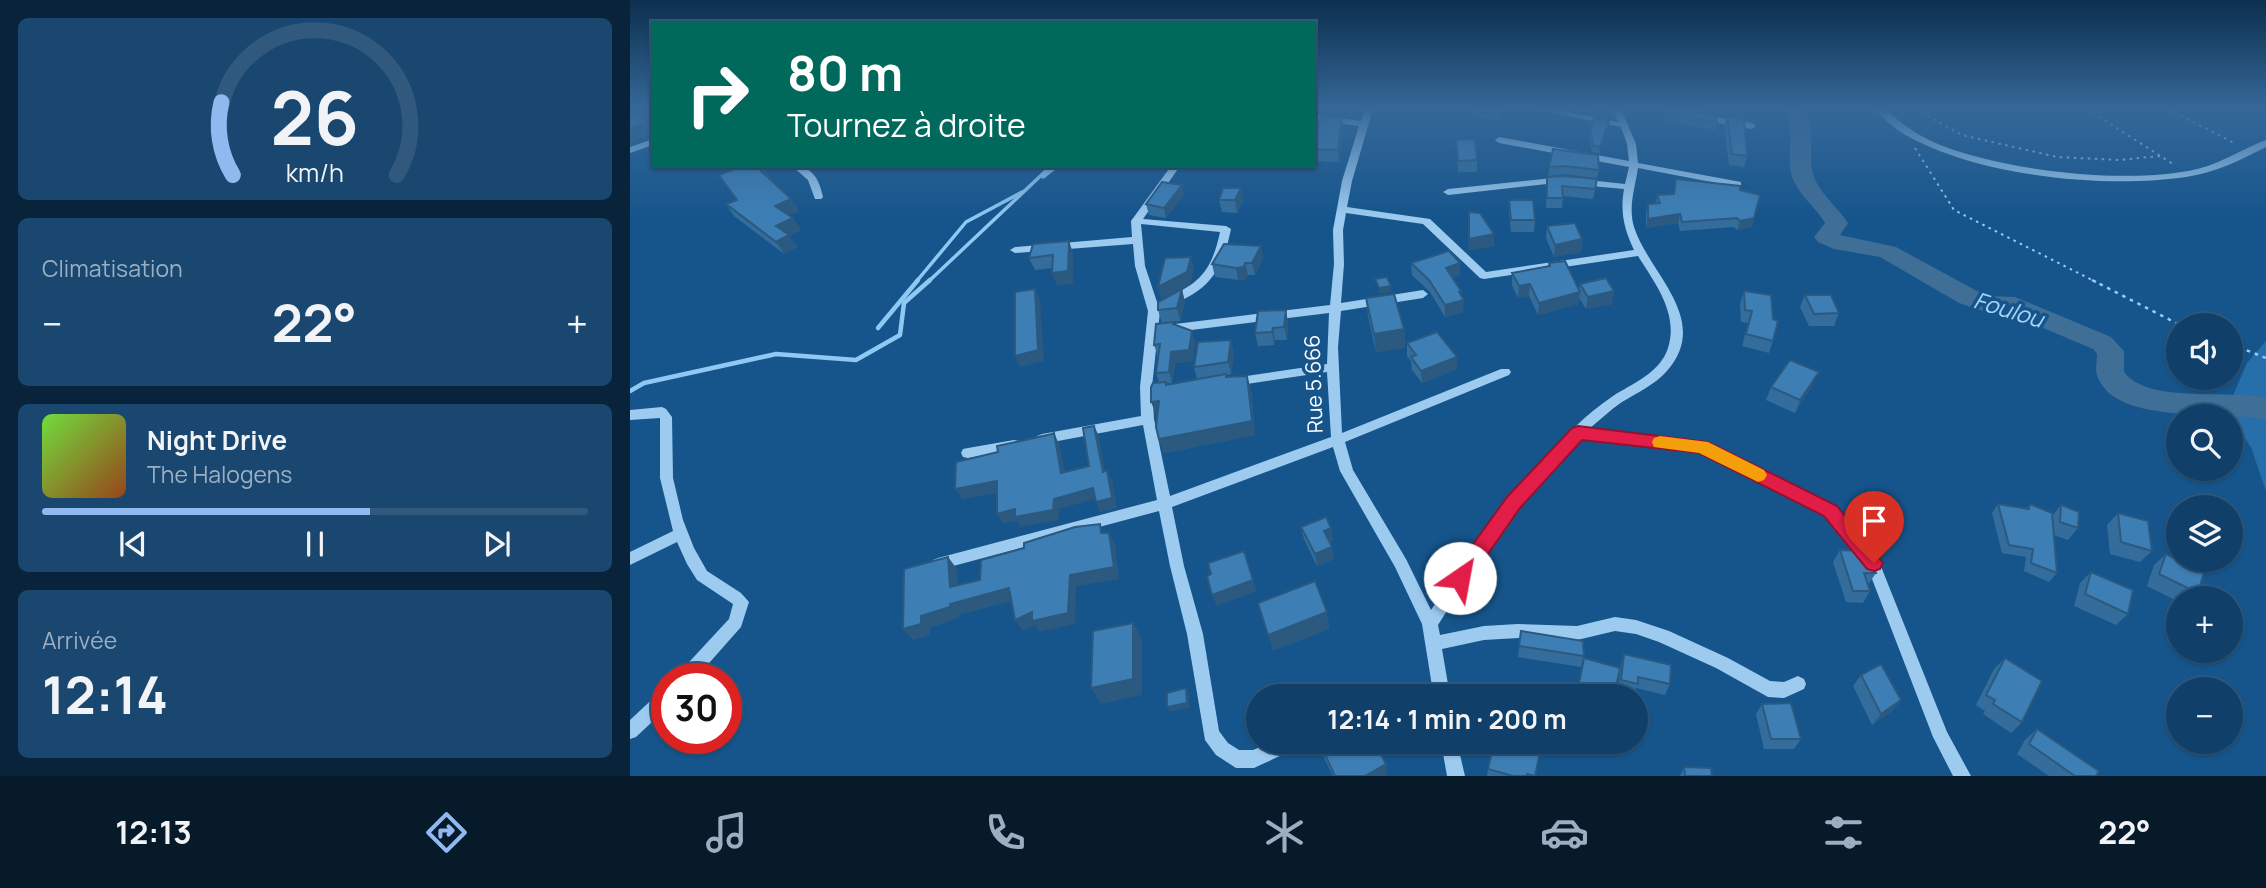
<!DOCTYPE html>
<html lang="fr">
<meta charset="utf-8">
<style>
body{margin:0;font-family:Manrope,sans-serif;background:#19476f;color:#f1f3f6;height:100vh;display:flex;flex-direction:column;font-size:26px;white-space:nowrap}
*{box-sizing:border-box;margin:0}
p{font-size:23px;color:#9cafc0}
.icon{flex:none;width:38px;height:38px;fill:none;stroke:currentColor;stroke-width:2;stroke-linecap:round;stroke-linejoin:round}
.map{position:relative;flex:1;overflow:hidden}
.side{display:flex;flex-direction:column;gap:18px;padding:18px;background:#09233a;width:630px}
.side>*{flex:none}
.banner{position:absolute;left:21px;top:21px;width:665px;height:147px;border-radius:0px;box-shadow:0 2px 5px #0004,0 0 0 2px #30597d;background:#00695c;color:#fff;overflow:hidden}
.tools{position:absolute;left:1536px;top:313px;display:grid;gap:14px}
.tools a{display:grid;place-items:center;width:77px;height:77px;border-radius:50%;background:#104069;box-shadow:0 2px 5px #0004,0 0 0 2px #30597d;font-size:35px}
.speed{position:absolute;left:21px;top:663px;display:flex;gap:14px;font-size:35px;font-weight:700;text-align:center}
.speed>*{display:grid;place-content:center;width:91px;height:91px;border-radius:50%;background:#104069;box-shadow:0 2px 5px #0004,0 0 0 2px #30597d;line-height:1}
.speed .limit{border:10px solid #d22;background:#fff;color:#111}
.pin{position:absolute;display:grid;place-items:center;width:60px;height:60px;color:#fff;margin:-72px -30px;border-radius:50% 50% 50% 0;rotate:-45deg;box-shadow:0 0 7px #0007}
.pin .icon{rotate:45deg}
.me{position:absolute;width:77px;margin:-38px;rotate:33deg;stroke-linejoin:round;filter:drop-shadow(0 0 5px #0008)}
.turn{display:flex;align-items:center;gap:24px;height:147px;padding:0 21px;font-size:32px}
.turn .icon{width:91px;height:91px;stroke-width:2.5}
.turn b{display:block;font-size:49px;line-height:60px}
.big{font-size:52px;font-weight:700;line-height:1.1}
.side .card{flex:1;display:flex;flex-direction:column;justify-content:center;gap:10px;min-width:0;padding:0 24px;border-radius:10px;background:#19476f}
.side .dial{align-items:center;gap:0}
.dial svg{height:182px;overflow:visible;fill:none;stroke:#30597d;stroke-width:7;stroke-linecap:round;text-anchor:middle}
.dial text{fill:#f1f3f6;stroke:none}
.song{display:flex;align-items:center;gap:21px}
.cover{width:84px;height:84px;border-radius:10px;background:linear-gradient(135deg,hsl(100 70% 55%),hsl(20 70% 35%))}
.played{height:7px;border-radius:4px;background:linear-gradient(90deg,#90b9f0 60%,#30597d 60%)}
.keys{display:flex;justify-content:space-around;direction:ltr}
.heat{display:flex;justify-content:space-between;align-items:center;font-size:38px;direction:ltr}
.trip{position:absolute;left:616px;top:684px;width:402px;height:70px;border-radius:35px;background:#104069;box-shadow:0 2px 5px #0004,0 0 0 2px #30597d;font-weight:700;line-height:70px;text-align:center}
.tab-bar{display:flex;height:112px;justify-content:space-around;align-items:center;background:#061a2a;color:#9cafc0}
.tab-bar .icon{width:49px;height:49px}
.tab-bar .active{color:#90b9f0}
.tab-bar b{font-size:32px;color:#f1f3f6}
main{display:flex;flex:1;min-height:0}
.map>svg:first-child{display:block}
</style>
<main>
<section class="side">
<div class="card dial"><svg viewBox="0 0 100 80">
<path d="M14 69A42 42 0 1 1 86 69"/>
<path d="M14 69A42 42 0 0 1 9 37" stroke="#90b9f0"/>
<text x="50" y="56" font-size="32" font-weight="700">26</text>
<text x="50" y="72" font-size="11">km/h</text>
</svg></div>
<div class="card"><p>Climatisation</p>
<div class="heat"><a>−</a><b class="big">22°</b><a>+</a></div>
</div>
<div class="card">
<div class="song"><i class="cover"></i><div><b>Night Drive</b><p>The Halogens</p></div></div>
<div class="played"></div>
<div class="keys"><svg class="icon" aria-label="previous" viewBox="0 0 24 24"><path d="M18 5L8 12l10 7zM5 5v14"/></svg><svg class="icon" aria-label="pause" viewBox="0 0 24 24"><path d="M8 5v14M16 5v14"/></svg><svg class="icon" aria-label="next" viewBox="0 0 24 24"><path d="M6 5l10 7-10 7zM19 5v14"/></svg></div>
</div>
<div class="card"><p>Arrivée</p><b class="big">12:14</b></div>
</section>
<div class="map">
<svg width="1636" height="776" viewBox="0 0 1636 776">
<rect width="100%" height="100%" fill="#15558c"/>
<path fill="#276fab" d="M1636,341V491L1621,447L1596,412L1617,363Z"/>
<g fill="none" stroke-linecap="round" stroke-linejoin="round">
<g stroke="#8fc8f3" stroke-width="3.5">
<path d="M413,177L427,166"/>
<path d="M286,282L336,222L392,192"/>
<path d="M298,282L421,166"/>
</g>
<g stroke="#8fc8f3" stroke-width="4.5">
<path d="M248,328L288,280"/>
<path d="M0,391L14,383L146,354L226,360L270,335L274,303L300,280"/>
</g>
<path fill="#3f6e96" fill-rule="evenodd" d="M1153,109H1172C1188,130 1177,151 1183,174C1188,192 1208,207 1218,223L1210,235L1266,247L1347,291L1358,296L1385,297L1481,337L1494,351V372C1518,404 1596,389 1636,398V420C1593,409 1484,427 1467,375C1465,369 1467,360 1467,354L1463,349L1373,311L1356,312L1329,303L1250,257L1204,249L1188,242L1184,237L1195,223C1185,206 1166,193 1161,173C1156,150 1167,131 1153,109Z"/>
<g stroke="#9dcbf0" stroke-width="2" stroke-dasharray="2.5 4.5" stroke-linecap="butt">
<path d="M1285,109L1332,135L1427,157L1489,160L1530,156"/>
<path d="M1457,109L1543,164"/>
<path d="M1538,109L1606,144"/>
<path d="M1632,109L1636,111"/>
<path d="M1285,148L1324,210L1466,282"/>
</g>
<g stroke="#9dcbf0" stroke-width="2.5" stroke-dasharray="3.5 5" stroke-linecap="butt">
<path d="M1462,280L1552,326"/>
<path d="M1601,344L1636,358"/>
</g>
<g fill="#9dcbf0" fill-rule="evenodd">
<path d="M735,109H743L722,181L717,207L800,219L856,272L1004,250C994,229 990,212 994,189L950,185L945,182L950,179L995,184L999,167L869,143L865,140L869,137L999,161L997,144L991,127L905,109H924L988,122L983,109H991L1006,144L1008,163L1111,182V186L1108,187L1008,168C1005,188 998,207 1004,227C1019,274 1083,320 1036,372C1024,385 1007,393 992,402C980,410 970,420 959,429L1072,442L1206,507L1248,559L1317,732L1341,776H1323L1303,737L1237,566L1196,515L1070,452L950,438C893,494 850,559 808,625L810,635L854,626L888,624L947,626L985,617L1006,620L1039,631L1098,658L1140,681L1154,682L1168,676L1174,679L1176,684L1174,689L1154,698L1138,697L1086,668L1029,642L1006,634L985,631L947,640L888,638L854,640L812,649L820,696H758L760,690L766,688L802,686L792,624L765,567L710,471L703,447L542,507L554,566L573,634L589,731L598,743L609,750H623L642,742H669L667,748L624,768H606L586,755L575,740L557,634L540,566L529,511L308,570L303,568L301,564L303,560L308,558L527,500L513,425L412,444L407,442L406,439L407,436L412,434L511,416L510,387L518,311L505,266L503,244L385,253L380,250L385,247L502,237L501,221L541,166H550L513,219L596,226L601,229C593,269 579,292 539,305L535,304L533,301L535,298C571,284 582,269 590,232L511,224L515,266L530,311L522,387L524,419L540,496L701,437L697,372L603,386L597,382L603,378L697,364L699,313L537,333L531,329L537,325L700,305L704,264L703,230L712,181L729,126L684,120V114L731,121ZM716,213L793,224L850,278L854,279L1008,256C1025,283 1049,314 1038,348C1030,373 1003,383 983,396C970,405 957,415 946,426C888,479 844,544 801,610L776,559L723,470L715,442L879,375L881,372L879,369H871L712,433L708,347L711,311L793,298L798,294L793,290L711,303L714,264L713,230Z"/>
<path d="M1245,109H1255C1273,125 1291,138 1313,146C1378,171 1499,185 1567,169C1592,163 1612,149 1636,140V147C1611,160 1584,173 1556,177C1473,189 1346,176 1274,134C1263,128 1253,118 1245,109Z"/>
<path d="M1070,114L1122,123L1126,126L1122,129L1067,119L1066,117Z"/>
<path d="M23,139V145L0,153V147Z"/>
<path d="M162,166C182,166 189,178 193,197L191,199H185L178,180Z"/>
<path d="M932,177L935,178V182L818,195L813,192L818,189Z"/>
<path d="M32,407L36,409L42,417L43,478L53,520L64,548L77,571L111,593L119,602L111,627L65,679H46L48,674L99,619L103,604L67,580L57,564L47,542L0,565V552L43,531L30,478V418L0,420V410Z"/>
<path d="M384,440L389,441L391,445L389,449L338,458L333,457L331,453L333,449L338,448Z"/>
<path d="M37,689V708L6,737L0,739V720L31,691Z"/>
<path d="M811,742H827L835,776H817Z"/>
</g>
</g>
<g fill="#346d9c">
<path d="M844,109H874L870,120L844,117Z"/>
<path d="M939,109H962L961,113Z"/>
<path d="M1034,109H1079V113L1063,111L1087,122L1085,130L1037,121L1033,114Z"/>
<path d="M1097,116L1117,156L1114,167L1099,165L1094,126Z"/>
<path d="M978,127L969,153L962,152L959,136L960,130Z"/>
<path d="M713,129L709,162L684,161V136Z"/>
<path d="M826,140L847,160V172H828Z"/>
<path d="M923,149L969,170L967,178L933,174L918,176Z"/>
<path d="M135,170L142,182L161,199L169,211L159,215L163,218L171,230L159,236L167,247L154,254L104,216L96,204L107,200Z"/>
<path d="M917,177L967,179L963,199L933,196L932,208H916Z"/>
<path d="M1110,190L1124,218L1122,227L1107,230L1104,227L1050,231L1048,223L1016,228V213L1018,204L1026,203L1027,195Z"/>
<path d="M554,195L536,218L519,215L516,204Z"/>
<path d="M589,200H614L607,213L592,212Z"/>
<path d="M879,200L905,220L904,232H881L879,212Z"/>
<path d="M917,226L952,239L951,252L924,257L916,238Z"/>
<path d="M443,253V283L427,286L422,268L405,270L399,258Z"/>
<path d="M633,258L625,275H618L616,279L608,280L585,277L582,264Z"/>
<path d="M781,263H830V275L822,278L831,296L833,312L815,317L800,292L782,275Z"/>
<path d="M919,263L949,290L950,284L982,304L956,309L949,298L948,304L908,315L899,296L888,298L882,285V273L918,266Z"/>
<path d="M1114,291L1143,319V341L1139,353L1112,346L1118,323L1111,322L1110,304Z"/>
<path d="M1175,295L1209,313L1204,326H1179L1170,307Z"/>
<path d="M736,298L774,329L775,348L746,352L738,316Z"/>
<path d="M555,302L550,321L532,323L528,310Z"/>
<path d="M656,310L658,323L657,340H645L644,345L628,346L625,333Z"/>
<path d="M544,325L565,342L562,361L545,363L542,383H536L537,384L567,379L564,367L604,353L601,374L597,375V377L617,376L621,390L625,435L534,453L529,439L527,417L529,383L526,373L528,356L524,345Z"/>
<path d="M777,343L827,357V369L792,383L782,370L781,361L777,356Z"/>
<path d="M1183,384L1165,413L1136,400L1141,387Z"/>
<path d="M1368,504L1396,509L1400,504L1423,515L1431,505L1448,528L1438,540L1424,535L1427,573L1419,582L1394,571L1396,557L1372,553L1362,513Z"/>
<path d="M1488,513L1522,551L1510,562L1480,554L1477,525Z"/>
<path d="M671,527L703,540L699,542L704,559L687,566L674,539Z"/>
<path d="M1210,550L1246,573L1238,585L1240,591L1233,603L1216,602L1203,562Z"/>
<path d="M1536,554L1568,593L1562,598H1549V602L1517,586L1524,565Z"/>
<path d="M1461,572L1498,614L1486,625L1444,606L1450,583Z"/>
<path d="M891,631L954,656L951,667L888,657Z"/>
<path d="M994,654L1040,684L1035,695L1006,688L1004,694L988,690L991,665Z"/>
<path d="M1375,658L1392,722L1381,733L1353,714L1355,711L1346,705L1364,669Z"/>
<path d="M1231,675L1271,700L1262,711L1242,725L1223,686Z"/>
<path d="M1132,704L1171,739L1164,749H1134L1126,714Z"/>
<path d="M1407,729L1466,776H1419L1387,754L1395,740Z"/>
<path d="M693,750L756,764L757,774L753,776H703L695,760Z"/>
<path d="M1054,767L1082,776H1050Z"/>
<path d="M858,769L905,776H857Z"/>
</g>
<g fill="#2b597f">
<path d="M712,117L713,129L709,162L708,150Z"/>
<path d="M19,121L23,127V133L2,142L0,139V129Z"/>
<path d="M979,121L978,127L969,153L970,147Z"/>
<path d="M135,170L142,182L131,171Z"/>
<path d="M552,185L554,195L536,218L534,208Z"/>
<path d="M611,188L614,200L607,213L605,200Z"/>
<path d="M161,199L169,211L153,218L145,206Z"/>
<path d="M1050,214L1048,223L1016,228L1018,219Z"/>
<path d="M163,218L171,230L159,236L167,247L154,254L146,242V226Z"/>
<path d="M1124,218L1122,227L1107,230L1110,221Z"/>
<path d="M864,234V246L838,251L839,239Z"/>
<path d="M952,239L951,252L924,257L925,245Z"/>
<path d="M439,241L443,253V283L427,286L422,273Z"/>
<path d="M631,246L633,258L625,275L622,263Z"/>
<path d="M561,257L564,269L560,285L531,299L528,287Z"/>
<path d="M615,263L618,275L616,279L608,280L606,268Z"/>
<path d="M830,263V275L816,280V268Z"/>
<path d="M900,284L899,296L888,298L889,286Z"/>
<path d="M761,286V292L749,294V288Z"/>
<path d="M405,289L410,300L414,361L390,367L385,356Z"/>
<path d="M552,289L555,302L550,321L547,308Z"/>
<path d="M831,291V301L834,300L833,312L815,317V305L829,292Z"/>
<path d="M984,291L982,304L956,309L958,297Z"/>
<path d="M950,292L948,304L908,315L909,303Z"/>
<path d="M656,310L658,323L657,340L654,327Z"/>
<path d="M643,328L645,340L644,345L642,332Z"/>
<path d="M774,329L775,348L746,352L744,334Z"/>
<path d="M562,331L565,342L562,361L545,363L542,383L539,372L541,352Z"/>
<path d="M601,340L604,353L601,374L598,362Z"/>
<path d="M827,357V369L792,383L791,371Z"/>
<path d="M1189,372L1183,384L1165,413L1170,400Z"/>
<path d="M617,376L621,390L625,435L534,453L529,439Z"/>
<path d="M529,401L534,416L527,417L521,402Z"/>
<path d="M464,426L469,436L477,483L473,472Z"/>
<path d="M424,433L429,444L437,483L431,473Z"/>
<path d="M477,470L482,480L487,508L470,512L466,502Z"/>
<path d="M367,481L373,492L332,499L325,489Z"/>
<path d="M463,488L468,498L429,509V520L391,527L387,521L373,524L367,514Z"/>
<path d="M701,528L703,540L696,543L694,531Z"/>
<path d="M479,533L485,545L489,579L446,586L445,624L409,632L405,625L393,631L385,620L402,612Z"/>
<path d="M702,547L704,559L687,566L685,554Z"/>
<path d="M318,557L327,569L328,599L320,587Z"/>
<path d="M623,580L627,591L587,606L582,595Z"/>
<path d="M379,588L386,600L329,615V618L300,628V635L283,640L273,629L291,616L320,604Z"/>
<path d="M697,612L700,629L643,651L638,635Z"/>
<path d="M503,623L512,639V695L471,704L461,688Z"/>
<path d="M556,688L559,694V708L540,712L537,707Z"/>
<path d="M1271,700L1262,711L1242,725L1251,714Z"/>
<path d="M756,764L757,774L753,776H735Z"/>
</g>
<g fill="#3d7fb5" stroke="#2b597f" stroke-width="2">
<path d="M844,109H872L870,114L844,111Z"/>
<path d="M1037,109H1057L1084,115L1087,122L1038,113Z"/>
<path d="M0,113L19,121L0,129Z"/>
<path d="M1097,116L1114,119L1117,156L1102,154Z"/>
<path d="M691,117H712L708,150L684,149V136Z"/>
<path d="M964,118L979,121L970,147L963,146L960,130Z"/>
<path d="M845,139L847,160L828,161L826,140Z"/>
<path d="M923,149L968,155L969,170L934,166L919,167Z"/>
<path d="M113,166H132L135,170L131,171L161,199L145,206L163,218L146,226L159,235L146,242L96,204L107,200L89,175Z"/>
<path d="M934,176L967,179L965,189L932,186L933,198H917V177Z"/>
<path d="M1046,179L1110,186V190L1130,195L1124,218L1110,221L1107,218L1052,222L1050,214L1018,219V204L1030,203L1027,195L1044,194Z"/>
<path d="M532,182L552,185L534,208L516,204Z"/>
<path d="M593,188H611L605,200H589Z"/>
<path d="M879,200H903L905,220H881Z"/>
<path d="M839,212L850,213L864,234L839,239Z"/>
<path d="M945,223L952,239L925,245L917,226Z"/>
<path d="M439,241L438,271L422,273L423,255L399,258L403,244Z"/>
<path d="M594,244L631,246L622,263H615L614,267L606,268L582,264Z"/>
<path d="M819,251L830,263L816,268L831,291L829,292L834,300L815,305L799,280L781,263Z"/>
<path d="M561,257L557,272L528,287L535,258Z"/>
<path d="M935,261L950,292L909,303L900,284L889,286L882,273L920,266L919,263Z"/>
<path d="M757,277L761,286L749,288L745,279Z"/>
<path d="M976,278L984,291L958,297L950,284Z"/>
<path d="M405,289L408,350L385,356V292Z"/>
<path d="M552,289L547,308L528,310V302Z"/>
<path d="M1114,291L1141,295L1143,319L1148,321L1143,341L1116,334L1122,311L1115,310Z"/>
<path d="M764,294L774,329L744,334L736,298Z"/>
<path d="M1175,295H1201L1209,313L1184,314Z"/>
<path d="M656,310L654,327L643,328L642,332L625,333L628,311Z"/>
<path d="M544,322L543,324L562,331L559,350L541,352L539,372L526,373L530,344L524,345L526,324Z"/>
<path d="M807,332L827,357L791,371L781,357L786,355L777,343Z"/>
<path d="M601,340L598,362L564,367L568,342Z"/>
<path d="M1160,360L1189,372L1170,400L1141,387Z"/>
<path d="M596,374V377L617,376L622,421L529,439L526,427L529,401L521,402V387L523,383L536,382V385Z"/>
<path d="M464,426L473,472L477,470L482,498L466,502L463,488L424,499L423,510L385,517V509L367,514V481L325,489L326,462L368,452L367,446L422,434L424,433L431,473L459,466L453,428Z"/>
<path d="M1368,504L1399,509L1400,504L1422,513L1427,573L1401,563L1403,549L1379,545Z"/>
<path d="M1431,505L1449,512L1448,528L1430,522Z"/>
<path d="M1488,513L1518,521L1522,551L1491,542Z"/>
<path d="M696,517L701,528L694,531L702,547L685,554L671,527Z"/>
<path d="M470,524L471,533H479L484,567L440,575L438,613L402,621V612L385,620L379,588L320,604V607L291,616V624L273,629L274,569L318,557L320,587L350,580L351,560L394,548V543L445,527Z"/>
<path d="M1210,550L1238,551L1246,573H1234L1240,591H1223Z"/>
<path d="M614,551L623,580L582,595L577,576L581,574L578,563Z"/>
<path d="M1536,554L1574,572L1568,593L1529,574Z"/>
<path d="M1461,572L1503,590L1498,614L1455,594Z"/>
<path d="M685,581L697,612L638,635L628,603Z"/>
<path d="M503,623V679L461,688L463,631Z"/>
<path d="M891,631L953,641L954,656L889,646Z"/>
<path d="M994,654L1041,665L1040,684L1008,677V684L991,680Z"/>
<path d="M954,658L990,668L984,696H957L947,694Z"/>
<path d="M1375,658L1412,681L1392,722L1363,704L1365,700L1356,695Z"/>
<path d="M1251,664L1271,700L1251,714L1231,675Z"/>
<path d="M556,688L557,703L537,707V693Z"/>
<path d="M1161,703L1171,739H1141L1132,704Z"/>
<path d="M1407,729L1469,771L1466,776H1445L1399,744Z"/>
<path d="M707,742H744L756,764L735,776H705L693,750Z"/>
<path d="M864,742H912L905,776L897,774V776H883L858,769Z"/>
<path d="M1054,767L1081,768L1082,776H1055Z"/>
</g>
<linearGradient id="sky" x2="0" y2="1"><stop stop-color="#0c2f4d"/><stop offset="0.5" stop-color="#356899"/><stop offset="1" stop-color="#356899" stop-opacity="0"/></linearGradient>
<rect width="1636" height="218" fill="url(#sky)"/>
<path fill="#e11d48" stroke="#92132f" stroke-width="2" d="M948,426L1078,442L1207,506L1253,563L1250,569L1244,571L1237,569L1194,516L1069,453L952,440L890,508L837,584L830,586L823,584L820,578L823,572L877,497L942,428Z"/>
<path fill="#f59e0b" d="M1030,436L1078,442L1134,470L1137,475L1134,480L1128,482L1069,453L1024,447L1022,442L1024,438Z"/>
<g text-anchor="middle" dominant-baseline="central" stroke-width="7" stroke-linejoin="round" paint-order="stroke">
<g font-size="21" fill="#fff" stroke="#15558c">
<text transform="translate(683 384) rotate(-92)">Rue 5.666</text>
</g>
<g font-size="23" font-style="italic" fill="#a9d5f7" stroke="#15558c">
<text transform="translate(1379 309) rotate(17)">Foulou</text>
</g>
</g>
</svg>
<div class="tools">
<a><svg class="icon" aria-label="sound" viewBox="0 0 24 24"><path d="M4 9h4l5-4v14l-5-4H4zM17 9q2 3 0 6"/></svg></a>
<a><svg class="icon" aria-label="search" viewBox="0 0 24 24"><circle cx="10" cy="10" r="6"/><path d="M15 15l6 6"/></svg></a>
<a><svg class="icon" aria-label="layers" viewBox="0 0 24 24"><path d="M12 4l9 5-9 5-9-5zM3 14l9 5 9-5"/></svg></a>
<a>+</a>
<a>−</a>
</div>
<div class="speed"><div class="limit">30</div></div>
<div class="pin" style="left:1244px;top:563px;background:#d93025"><svg class="icon" aria-label="arrive" viewBox="0 0 24 24"><path d="M6 21V4h12l-3 4 3 4H6"/></svg></div>
<svg class="me" style="left:830px;top:578px" viewBox="-20 -20 40 40"><circle r="19" fill="#fff"/><path d="M0-13L10 11 0 6-10 11z" fill="#e11d48"/></svg>
<div class="trip">12:14 · 1 min · 200 m</div>
<div class="banner">
<div class="turn"><svg class="icon" aria-label="right" viewBox="0 0 24 24"><path d="M7 20v-9h11M14 6l5 5-5 5"/></svg><div><b>80 m</b>Tournez à droite</div></div>
</div>
</div>
</main>
<nav class="tab-bar">
<b>12:13</b>
<svg class="icon active" aria-label="directions" viewBox="0 0 24 24"><path d="M12 3l9 9-9 9-9-9zM9 14v-3h6M13 9l2 2-2 2"/></svg>
<svg class="icon" aria-label="music" viewBox="0 0 24 24"><path d="M9 18V5l10-2v13"/><circle cx="6" cy="18" r="3"/><circle cx="16" cy="16" r="3"/></svg>
<svg class="icon" aria-label="phone" viewBox="0 0 24 24"><path d="M5 4h4l2 5-3 2q2 4 5 5l2-3 5 2v4C11 20 4 13 5 4z"/></svg>
<svg class="icon" aria-label="climate" viewBox="0 0 24 24"><path d="M12 3v18M4 7l16 10M4 17L20 7"/></svg>
<svg class="icon" aria-label="car" viewBox="0 0 24 24"><path d="M5 17H2v-5l4-1 3-4h7l3 4 3 1v5h-3M9 17h6M6 11h13"/><circle cx="7" cy="17" r="2"/><circle cx="17" cy="17" r="2"/></svg>
<svg class="icon" aria-label="filters" viewBox="0 0 24 24"><path d="M4 7h16M4 17h16"/><circle cx="9" cy="7" r="2"/><circle cx="15" cy="17" r="2"/></svg>
<b>22°</b>
</nav>
